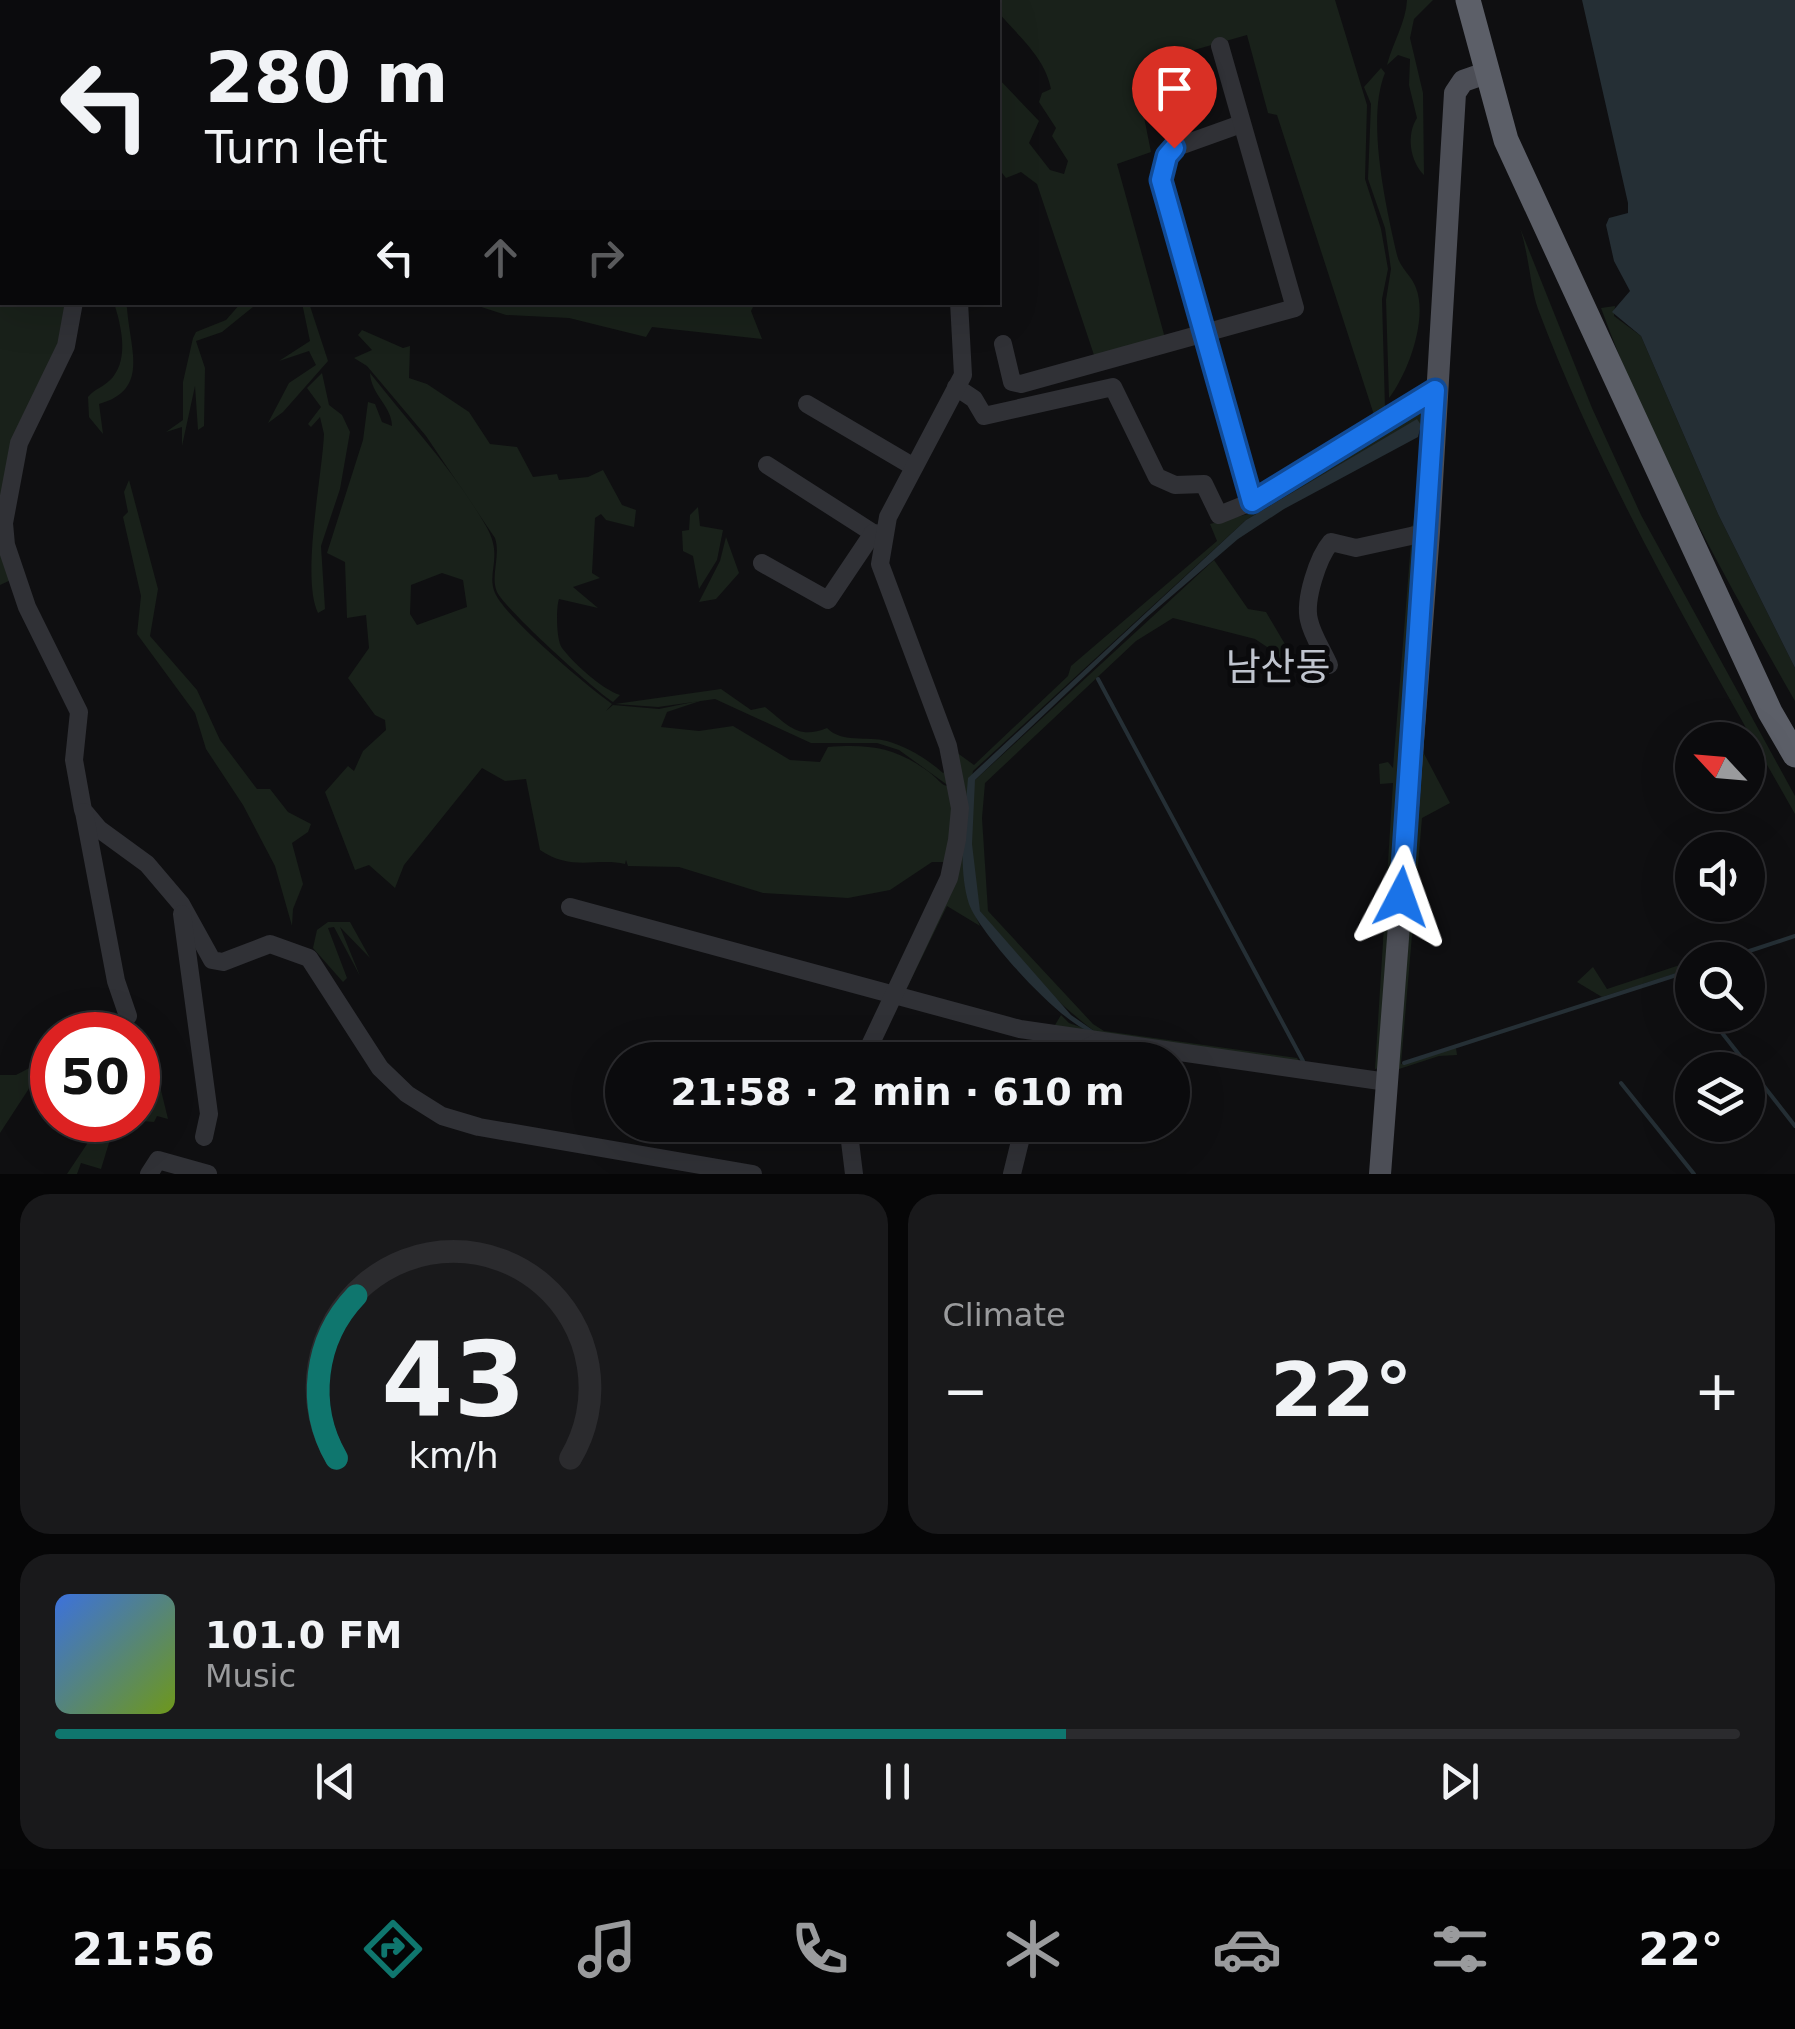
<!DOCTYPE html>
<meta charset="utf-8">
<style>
body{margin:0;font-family:"DejaVu Sans","Noto Sans KR",sans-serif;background:#19191b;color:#f1f3f6;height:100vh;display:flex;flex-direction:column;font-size:38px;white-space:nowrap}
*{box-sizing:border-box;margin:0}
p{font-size:32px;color:#9a9b9d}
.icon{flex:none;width:55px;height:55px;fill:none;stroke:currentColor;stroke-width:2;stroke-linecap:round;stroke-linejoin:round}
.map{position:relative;height:1174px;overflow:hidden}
.side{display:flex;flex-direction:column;gap:20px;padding:20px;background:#060607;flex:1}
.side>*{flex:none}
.top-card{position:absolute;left:0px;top:0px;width:1000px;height:305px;box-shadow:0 10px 40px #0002,0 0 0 2px #2b2b2e;background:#0b0b0d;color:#f1f3f6;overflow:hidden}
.needle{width:65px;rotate:296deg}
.tools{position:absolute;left:1675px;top:722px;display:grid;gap:20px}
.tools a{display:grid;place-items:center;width:90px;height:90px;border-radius:50%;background:#0b0b0d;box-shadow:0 10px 40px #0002,0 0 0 2px #2b2b2e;font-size:50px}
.speed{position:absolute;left:30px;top:1012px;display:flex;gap:20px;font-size:50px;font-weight:700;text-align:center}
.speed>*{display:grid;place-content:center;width:130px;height:130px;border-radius:50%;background:#0b0b0d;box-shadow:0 10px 40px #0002,0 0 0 2px #2b2b2e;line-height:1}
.speed .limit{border:15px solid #d22;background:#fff;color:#111}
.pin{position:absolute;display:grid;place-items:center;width:85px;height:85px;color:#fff;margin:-102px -42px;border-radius:50% 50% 50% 0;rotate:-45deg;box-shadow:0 0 10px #0007}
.pin .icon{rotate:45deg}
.me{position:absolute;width:110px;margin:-55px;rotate:4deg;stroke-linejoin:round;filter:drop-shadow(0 0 8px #0008)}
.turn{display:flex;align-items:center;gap:35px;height:210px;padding:0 40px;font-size:45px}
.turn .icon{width:130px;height:130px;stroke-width:2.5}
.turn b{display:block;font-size:70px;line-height:85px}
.lanes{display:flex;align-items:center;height:95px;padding:0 40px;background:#0003;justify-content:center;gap:50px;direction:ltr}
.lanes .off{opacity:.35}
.big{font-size:75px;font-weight:800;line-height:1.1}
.side .widget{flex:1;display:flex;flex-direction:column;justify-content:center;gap:15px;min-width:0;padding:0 35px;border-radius:30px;background:#19191b}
.side .dial{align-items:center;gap:0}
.dial svg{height:260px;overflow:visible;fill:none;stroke:#2b2b2e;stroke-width:7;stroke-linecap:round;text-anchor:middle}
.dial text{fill:#f1f3f6;stroke:none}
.song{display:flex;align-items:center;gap:30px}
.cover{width:120px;height:120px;border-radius:15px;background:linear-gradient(135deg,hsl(220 70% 55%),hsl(80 70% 35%))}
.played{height:10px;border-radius:5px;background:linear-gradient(90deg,#0f766e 60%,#2b2b2e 60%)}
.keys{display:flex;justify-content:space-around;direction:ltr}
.heat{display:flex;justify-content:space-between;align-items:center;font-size:55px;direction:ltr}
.side .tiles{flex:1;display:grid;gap:20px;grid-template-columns:1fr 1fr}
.widget:last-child{grid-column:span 2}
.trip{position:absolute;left:605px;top:1042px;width:585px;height:100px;border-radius:50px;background:#0b0b0d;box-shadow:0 10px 40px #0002,0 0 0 2px #2b2b2e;font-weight:800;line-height:100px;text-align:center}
.dock{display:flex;height:160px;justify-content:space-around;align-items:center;background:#040405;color:#9a9b9d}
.dock .icon{width:70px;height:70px}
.dock .active{color:#0f766e}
.dock b{font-size:45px;color:#f1f3f6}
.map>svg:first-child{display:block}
</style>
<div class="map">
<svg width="1795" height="1174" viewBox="0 0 1795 1174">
<rect width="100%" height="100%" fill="#0f0f11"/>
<g fill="#19211a" fill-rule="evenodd">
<path d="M987,0H1335L1367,105L1365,179L1381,229L1388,269L1382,299L1385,408L1375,418L1277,115L1268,113L1247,35L1194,50L1198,64C1169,72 1149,82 1155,114L1144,117L1151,152L1117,164L1165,338L1096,361L1037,184L1021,172L1006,178L998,168V78L1039,121L1029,143L1050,170L1064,174L1068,161L1052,136L1056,128L1039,102L1042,93L1051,89C1045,57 1018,36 998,12V2Z"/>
<path d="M1407,0H1433L1414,19L1410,38L1423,93L1424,175C1410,161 1406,135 1417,118L1409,85L1410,59L1398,55L1387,65C1393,42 1406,22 1407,0Z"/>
<path d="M1381,68L1385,73C1366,119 1386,207 1397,255C1400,268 1412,276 1416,288C1428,319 1408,373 1389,398L1386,300L1391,269L1385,228L1368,179L1371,104L1364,87Z"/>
<path d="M0,83L2,302L73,303V311L23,428L5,507L13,579L0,585Z"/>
<path d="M1520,228L1592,408L1641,515L1795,796V814C1702,650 1605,486 1538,309C1530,286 1529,255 1520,228Z"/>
<path d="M114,303H125L127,308C130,350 150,390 99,404L103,434L89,417L88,397C94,389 106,386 113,377C129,357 121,325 114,303Z"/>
<path d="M241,303H258L222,332L196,341L205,368L204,426L198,430L195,386L182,446V427L166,432L183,420V382L193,338L196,332L226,320Z"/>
<path d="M302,303H309L328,361L283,412L268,423L289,383L316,365L309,351L279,361L310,341Z"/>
<path d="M469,303H755L751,311L762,339L652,327L646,337L569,318L506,315Z"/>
<path d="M1615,306L1614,316L1641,336L1718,514L1795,668V701C1723,575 1651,445 1601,308Z"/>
<path d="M362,330L403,348L410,346L409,378L427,384L469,412L490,444L517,447L533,477L557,474L559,480L588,477L603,470L622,505L636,510L634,527L606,520L601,514L595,518L592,573L600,578L573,587L598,608L559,599C556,608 556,639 562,648C574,664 602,689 620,695L613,702C594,690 505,609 497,592C490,576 501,556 495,538L426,436L367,366L354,358L372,350L358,335Z"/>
<path d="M322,373L329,405L342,415L350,432L340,489L321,546L325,609L318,613C301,578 322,477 324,434L320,417L311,427L308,424L321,407L307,388Z"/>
<path d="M370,373C410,424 454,470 486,526C504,557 486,572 495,593C506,618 587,686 612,704L606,711L613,705L659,709L703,700L667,712L661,727L699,731L733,726L790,760L820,762L828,747C869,744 895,747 929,772C941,781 940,786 953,787L951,862H932L890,890L848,898L763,893L679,867L628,866L626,860L625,864C598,857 572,872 540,850L526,779L505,781L482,768L404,865L395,888L369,865L355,870L325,792L348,766L354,771L363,751L386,730L385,720L375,715L348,678L369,648L366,615L347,618L345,562L327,553L363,440L368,402L375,404L382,422L392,426C392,406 371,395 370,373ZM442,573L463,580L467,607L417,625L410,614L411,585Z"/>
<path d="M1419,411L1427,415L1422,526L1403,532L1413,525C1416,500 1429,439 1417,420L1246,520L973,771C964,823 957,878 980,926L947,906L906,990L945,892L956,752L974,765L1068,676L1071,666L1217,541L1210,524L1248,514L1276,499L1411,412Z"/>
<path d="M129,480L158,589L150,636L197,690L220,740L257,789H270L288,812L311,824L308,832L292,843L303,884L293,909L292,926L275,866L243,805L206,749L195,713L137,634L141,596L123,517L128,512L124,492Z"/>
<path d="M698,507L700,526L723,530L717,560L699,589L693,556L683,551L682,531L689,530L690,515Z"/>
<path d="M726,537L739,573L716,599L699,602L720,561Z"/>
<path d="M1411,543H1418L1381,1068L1375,1069L1393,783L1380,784L1379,764L1388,762L1393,768Z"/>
<path d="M1214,560L1248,609L1266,612L1299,668L1276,667L1273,651L1255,639L1173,618L1136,641L985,783L982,818L988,911L1093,1024L1104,1031L1297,1058L1300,1062L1052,1030L1061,1015L1069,1023L1097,1033C1067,1012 986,936 977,903C968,869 972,830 971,795L975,780Z"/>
<path d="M721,689L751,710L765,707C788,725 798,740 827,728C841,743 867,736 887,741C908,747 927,759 943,773L949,768L952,782L946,784L899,750L877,743H811L715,699L658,707L615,704Z"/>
<path d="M1421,748L1450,803L1422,818L1401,1064L1456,1048L1457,1055L1439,1056L1396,1070Z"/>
<path d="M328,922H350L370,958L340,927L360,976L334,927L328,928L347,978L343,982L313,948L317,930Z"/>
<path d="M1692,961V968L1602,997L1577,982L1593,967L1607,989Z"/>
<path d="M141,1057L153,1082H159L168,1119L157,1116L154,1122L129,1120H138Z"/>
<path d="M35,1065L43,1067L0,1133V1075H16Z"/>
<path d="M103,1120H116L101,1169L81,1163L77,1174H67Z"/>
</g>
<g fill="#252f35">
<path d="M1582,0H1795V668L1718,514L1641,336L1612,312L1630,291L1614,261L1606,225L1609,218L1628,213V203Z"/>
<path d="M1417,419L1421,425L1418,437L1284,509L1238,539L1146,618L975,780L972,844L980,911L1071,1015L1097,1033C1069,1034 979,933 969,904C957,867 965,816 968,778L1246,520Z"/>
</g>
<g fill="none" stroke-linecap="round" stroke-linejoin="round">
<g stroke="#252f35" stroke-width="4">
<path d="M1098,679L1303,1061"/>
<path d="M1722,960L1795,936"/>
<path d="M1676,975L1692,996"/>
<path d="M1708,1015L1795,1126"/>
<path d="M1404,1063L1692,970"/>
<path d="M1621,1083L1694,1174"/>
</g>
<g stroke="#303136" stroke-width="18">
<path d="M0,82L2,83"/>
<path d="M1241,124L1174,148L1167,156L1161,180L1252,502"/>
<path d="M74,302L66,346L19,443L4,523L6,545L27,607L79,712L74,760L83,810L99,829L147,864L181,904L212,960L223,962L270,944L309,958L380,1068L407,1094L442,1116L479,1127L753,1174"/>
<path d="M1003,344L1012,382L1021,384L1295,308L1220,46"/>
<path d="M956,387L974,399L984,416L1113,387L1157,477L1175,485L1204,484L1219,515L1266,496L1435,391"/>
<path d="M807,404L914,467"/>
<path d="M767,465L873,533L881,534"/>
<path d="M762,563L828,600L873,533"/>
<path d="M1329,665C1323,651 1312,635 1309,620C1304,600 1318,557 1331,542L1356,548L1429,532"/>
<path d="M84,812L116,981L128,1016"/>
<path d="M570,907L1020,1029L1387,1082"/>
<path d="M182,914L209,1114L204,1137"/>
<path d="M863,1060L949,878L957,840L960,808L948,746L880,564L888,517L963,375L959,302"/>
<path d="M1065,1060L1100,1041"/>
<path d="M848,1125L854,1174"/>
<path d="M149,1174L158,1160L208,1174"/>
<path d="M1012,1174L1024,1125"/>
</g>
<path stroke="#4c4e56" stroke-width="22" d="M1380,1174L1429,532L1455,93L1463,81L1486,73"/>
<path stroke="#5c5f68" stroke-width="25" d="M1468,0L1506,140L1770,712L1795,755"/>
</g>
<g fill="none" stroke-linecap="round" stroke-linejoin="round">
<g stroke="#114b97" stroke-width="25">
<path id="route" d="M1174,148L1167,156L1161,180L1252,502L1435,390L1401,897"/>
</g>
<use href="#route" stroke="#1a73e8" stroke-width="18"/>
</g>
<g text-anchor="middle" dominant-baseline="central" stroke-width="10" stroke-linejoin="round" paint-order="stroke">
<g font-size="38" fill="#c0c5cf" stroke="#0a0a0c">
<text x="1278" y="667">남산동</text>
</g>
</g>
</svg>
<div class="tools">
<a><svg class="needle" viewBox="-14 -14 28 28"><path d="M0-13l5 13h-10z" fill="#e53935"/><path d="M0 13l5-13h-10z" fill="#9a9b9d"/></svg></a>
<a><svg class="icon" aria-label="sound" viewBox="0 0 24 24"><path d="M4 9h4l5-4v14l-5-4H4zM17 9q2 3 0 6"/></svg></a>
<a><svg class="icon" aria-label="search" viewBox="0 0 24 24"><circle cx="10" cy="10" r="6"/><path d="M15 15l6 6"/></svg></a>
<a><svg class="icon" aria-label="layers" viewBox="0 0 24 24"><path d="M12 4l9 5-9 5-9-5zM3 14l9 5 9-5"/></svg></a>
</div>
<div class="speed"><div class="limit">50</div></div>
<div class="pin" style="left:1174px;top:148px;background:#d93025"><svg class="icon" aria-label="arrive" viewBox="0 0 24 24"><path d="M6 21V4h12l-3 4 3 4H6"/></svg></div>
<svg class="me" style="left:1401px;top:897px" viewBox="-20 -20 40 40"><path d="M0-17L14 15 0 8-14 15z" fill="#1a73e8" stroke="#fff" stroke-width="4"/></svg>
<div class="trip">21:58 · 2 min · 610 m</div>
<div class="top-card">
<div class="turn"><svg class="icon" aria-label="left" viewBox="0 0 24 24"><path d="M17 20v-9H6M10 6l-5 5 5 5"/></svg><div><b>280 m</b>Turn left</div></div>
<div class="lanes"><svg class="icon" aria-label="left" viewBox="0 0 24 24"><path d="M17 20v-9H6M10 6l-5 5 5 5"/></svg><svg class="icon off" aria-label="ahead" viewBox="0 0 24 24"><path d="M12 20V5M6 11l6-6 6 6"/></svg><svg class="icon off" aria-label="right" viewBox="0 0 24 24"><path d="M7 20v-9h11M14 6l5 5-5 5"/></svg></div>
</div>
</div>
<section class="side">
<div class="tiles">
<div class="widget dial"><svg viewBox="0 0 100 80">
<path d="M14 69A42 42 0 1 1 86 69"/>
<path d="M14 69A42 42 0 0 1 20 19" stroke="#0f766e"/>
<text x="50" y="56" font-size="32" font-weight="700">43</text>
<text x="50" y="72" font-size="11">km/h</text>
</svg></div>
<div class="widget"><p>Climate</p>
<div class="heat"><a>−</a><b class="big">22°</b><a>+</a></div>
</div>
<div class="widget">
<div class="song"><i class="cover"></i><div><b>101.0 FM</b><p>Music</p></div></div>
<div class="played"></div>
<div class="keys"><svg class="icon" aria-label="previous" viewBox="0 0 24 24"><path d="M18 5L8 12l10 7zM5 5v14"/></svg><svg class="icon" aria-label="pause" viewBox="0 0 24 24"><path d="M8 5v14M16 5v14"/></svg><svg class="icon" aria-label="next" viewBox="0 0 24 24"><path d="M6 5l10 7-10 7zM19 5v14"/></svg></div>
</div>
</div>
</section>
<nav class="dock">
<b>21:56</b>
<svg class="icon active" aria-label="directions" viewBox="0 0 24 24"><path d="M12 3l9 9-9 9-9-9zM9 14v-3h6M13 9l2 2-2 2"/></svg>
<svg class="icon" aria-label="music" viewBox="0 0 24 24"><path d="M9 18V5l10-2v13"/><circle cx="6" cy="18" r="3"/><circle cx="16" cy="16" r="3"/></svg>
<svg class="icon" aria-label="phone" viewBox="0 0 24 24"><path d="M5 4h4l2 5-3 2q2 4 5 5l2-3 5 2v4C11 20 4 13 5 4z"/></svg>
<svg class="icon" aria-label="climate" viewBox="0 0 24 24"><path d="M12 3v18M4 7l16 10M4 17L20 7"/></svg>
<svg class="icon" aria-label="car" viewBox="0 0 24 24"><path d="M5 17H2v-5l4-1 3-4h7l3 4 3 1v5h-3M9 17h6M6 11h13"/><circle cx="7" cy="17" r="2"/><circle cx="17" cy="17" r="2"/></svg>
<svg class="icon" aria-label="filters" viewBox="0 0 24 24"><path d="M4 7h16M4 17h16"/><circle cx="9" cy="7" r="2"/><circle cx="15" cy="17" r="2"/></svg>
<b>22°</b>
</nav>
